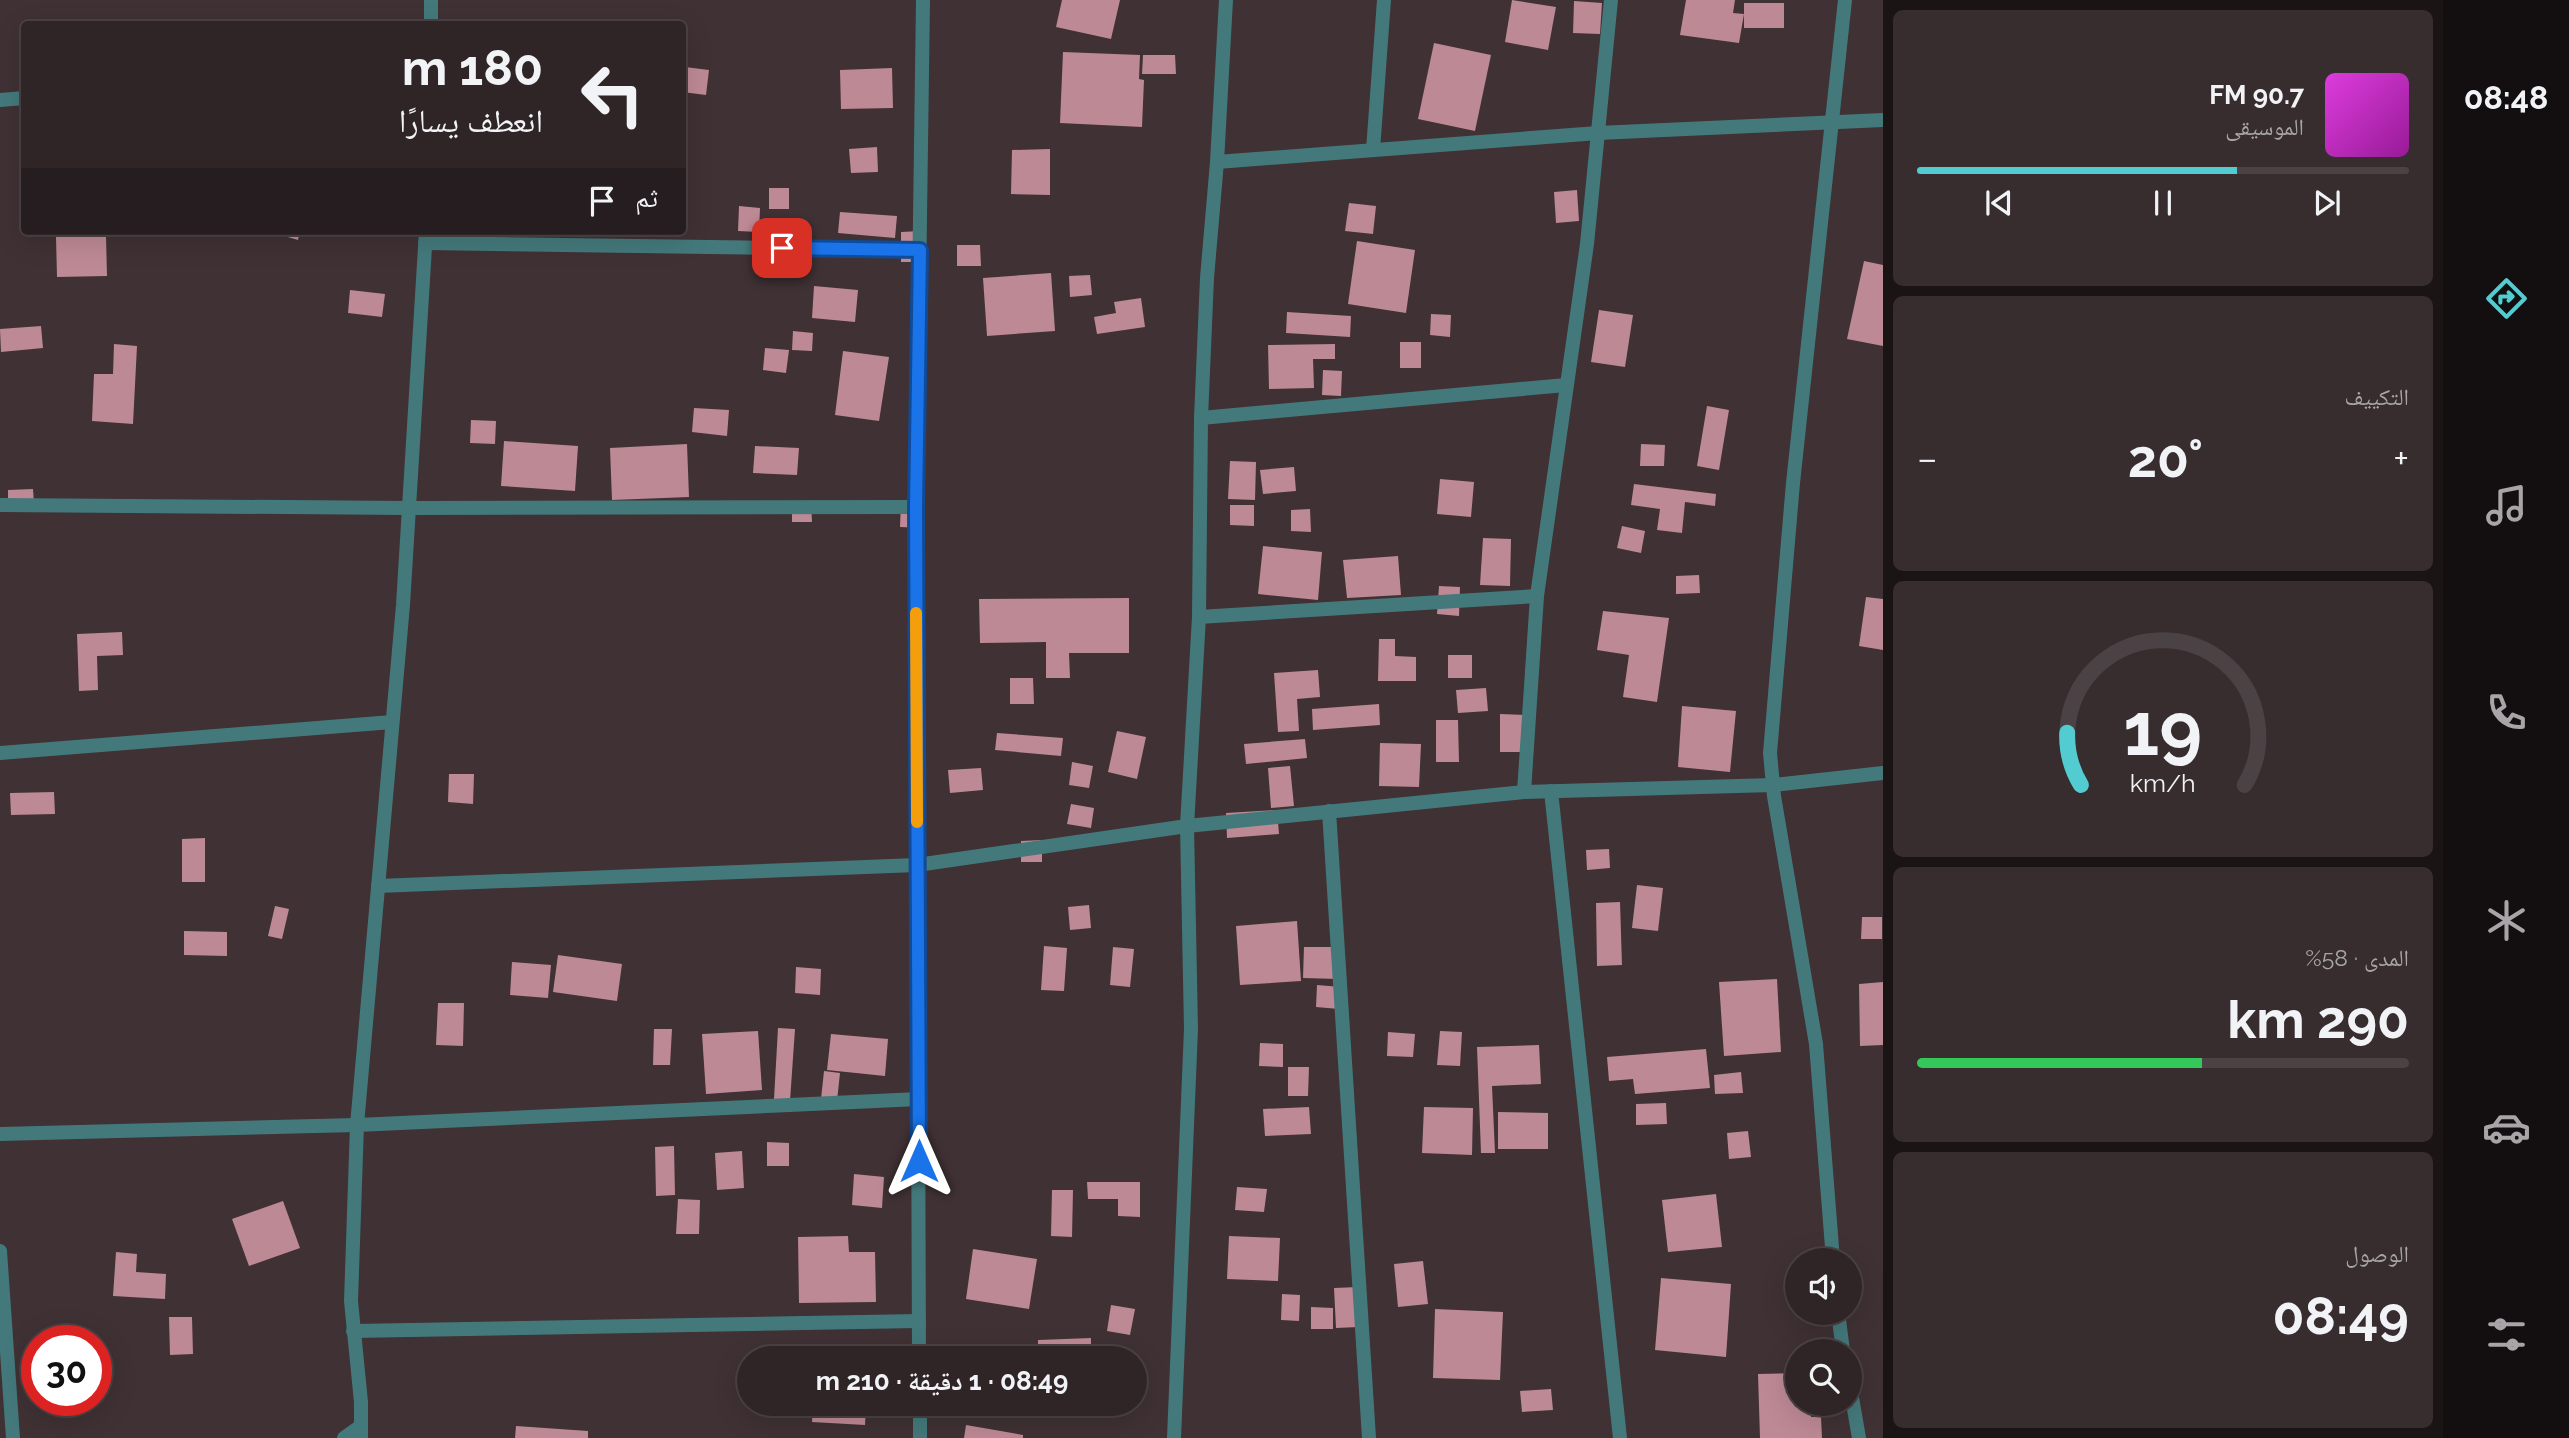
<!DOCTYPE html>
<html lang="ar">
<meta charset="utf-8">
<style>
body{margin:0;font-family:Raleway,"Noto Naskh Arabic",sans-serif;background:#372d2f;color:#f1f3f6;direction:rtl;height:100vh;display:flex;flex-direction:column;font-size:26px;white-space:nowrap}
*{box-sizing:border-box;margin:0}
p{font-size:23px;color:#a7a5a7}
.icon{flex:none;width:38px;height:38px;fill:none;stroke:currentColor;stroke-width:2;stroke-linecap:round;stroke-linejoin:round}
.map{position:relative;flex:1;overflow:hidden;direction:ltr}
.panel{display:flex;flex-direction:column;gap:10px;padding:10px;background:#1a1415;width:560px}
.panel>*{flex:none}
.banner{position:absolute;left:21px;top:21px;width:665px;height:214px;border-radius:7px;box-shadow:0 7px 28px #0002,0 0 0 2px #4a4244;direction:rtl;background:#2f2527;color:#f1f3f6;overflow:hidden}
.buttons{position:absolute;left:1785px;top:1248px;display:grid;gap:14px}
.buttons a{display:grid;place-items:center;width:77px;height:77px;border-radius:50%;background:#2f2527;box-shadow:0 7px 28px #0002,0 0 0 2px #4a4244;font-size:35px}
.speed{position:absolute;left:21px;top:1325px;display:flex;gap:14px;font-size:35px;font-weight:700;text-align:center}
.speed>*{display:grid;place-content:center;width:91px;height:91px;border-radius:50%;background:#2f2527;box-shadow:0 7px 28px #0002,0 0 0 2px #4a4244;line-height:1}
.speed .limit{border:10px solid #d22;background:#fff;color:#111}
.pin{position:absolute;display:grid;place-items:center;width:60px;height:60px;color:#fff;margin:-30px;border-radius:14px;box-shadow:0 4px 10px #0006}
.me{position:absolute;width:77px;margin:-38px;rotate:0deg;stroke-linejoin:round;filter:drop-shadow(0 0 5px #0008)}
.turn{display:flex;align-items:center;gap:24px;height:147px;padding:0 28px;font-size:32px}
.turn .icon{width:91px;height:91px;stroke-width:2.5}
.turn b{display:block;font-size:49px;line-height:60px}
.then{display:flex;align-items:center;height:66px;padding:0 28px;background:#0003;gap:14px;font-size:26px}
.big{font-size:52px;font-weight:700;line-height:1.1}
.panel .card{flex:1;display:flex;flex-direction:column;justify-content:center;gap:10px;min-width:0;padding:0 24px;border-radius:10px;background:#372d2f}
.panel .dial{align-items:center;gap:0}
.dial svg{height:182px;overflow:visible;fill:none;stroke:#4a4244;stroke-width:7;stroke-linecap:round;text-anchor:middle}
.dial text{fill:#f1f3f6;stroke:none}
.song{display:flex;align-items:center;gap:21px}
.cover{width:84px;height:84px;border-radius:10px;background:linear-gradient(135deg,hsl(300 70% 55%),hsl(300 70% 35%))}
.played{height:7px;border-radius:4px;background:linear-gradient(90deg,#52ccd1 65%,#4a4244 65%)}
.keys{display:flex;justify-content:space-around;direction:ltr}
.heat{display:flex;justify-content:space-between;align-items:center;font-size:38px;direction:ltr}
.charge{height:10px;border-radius:5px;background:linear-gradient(90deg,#34c759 58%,#4a4244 0)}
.trip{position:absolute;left:737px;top:1346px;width:410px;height:70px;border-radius:35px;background:#2f2527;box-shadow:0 7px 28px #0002,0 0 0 2px #4a4244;font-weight:700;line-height:70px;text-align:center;direction:rtl}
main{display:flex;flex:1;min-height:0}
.menu{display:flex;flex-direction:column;width:126px;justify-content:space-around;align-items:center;background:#130f10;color:#a7a5a7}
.menu .icon{width:49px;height:49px}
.menu .selected{color:#52ccd1}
.menu b{font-size:32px;color:#f1f3f6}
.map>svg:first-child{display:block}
</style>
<main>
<nav class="menu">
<b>08:48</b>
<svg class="icon selected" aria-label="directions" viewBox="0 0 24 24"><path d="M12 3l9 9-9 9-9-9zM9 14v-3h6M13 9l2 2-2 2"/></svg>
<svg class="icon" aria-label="music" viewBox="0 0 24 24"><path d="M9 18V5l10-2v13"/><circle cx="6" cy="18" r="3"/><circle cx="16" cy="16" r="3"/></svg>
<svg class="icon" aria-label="phone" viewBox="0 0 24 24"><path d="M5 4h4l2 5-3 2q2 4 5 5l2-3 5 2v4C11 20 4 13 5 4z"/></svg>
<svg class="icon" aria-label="climate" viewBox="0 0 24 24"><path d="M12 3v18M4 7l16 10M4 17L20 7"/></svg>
<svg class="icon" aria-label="car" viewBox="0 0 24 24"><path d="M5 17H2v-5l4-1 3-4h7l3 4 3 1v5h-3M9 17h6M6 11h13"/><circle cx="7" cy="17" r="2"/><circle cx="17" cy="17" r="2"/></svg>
<svg class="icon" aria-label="filters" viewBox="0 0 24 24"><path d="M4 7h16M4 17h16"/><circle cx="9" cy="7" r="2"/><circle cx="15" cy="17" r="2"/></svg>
</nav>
<section class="panel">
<div class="card">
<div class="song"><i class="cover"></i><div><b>90.7 FM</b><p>الموسيقى</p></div></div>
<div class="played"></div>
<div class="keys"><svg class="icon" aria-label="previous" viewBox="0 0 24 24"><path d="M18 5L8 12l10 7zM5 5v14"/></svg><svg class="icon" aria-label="pause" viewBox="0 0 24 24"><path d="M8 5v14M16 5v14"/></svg><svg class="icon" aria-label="next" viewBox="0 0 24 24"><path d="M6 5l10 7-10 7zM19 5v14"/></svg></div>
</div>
<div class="card"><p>التكييف</p>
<div class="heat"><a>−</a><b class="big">20°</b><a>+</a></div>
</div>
<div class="card dial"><svg viewBox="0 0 100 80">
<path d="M14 69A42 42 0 1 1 86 69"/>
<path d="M14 69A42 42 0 0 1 8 46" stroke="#52ccd1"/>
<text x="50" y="56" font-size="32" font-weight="700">19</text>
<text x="50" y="72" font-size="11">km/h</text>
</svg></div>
<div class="card"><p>المدى · 58%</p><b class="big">290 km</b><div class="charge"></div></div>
<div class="card"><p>الوصول</p><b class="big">08:49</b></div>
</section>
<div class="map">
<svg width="1883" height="1438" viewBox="0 0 1883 1438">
<rect width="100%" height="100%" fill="#3f3134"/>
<g fill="#bd8995">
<path d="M1062,0H1120L1111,39L1056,27Z"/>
<path d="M1512,0L1556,7L1548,50L1505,42Z"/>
<path d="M1686,0H1735L1733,13L1744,14L1739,43L1680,35Z"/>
<path d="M1574,1L1602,3L1600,34L1573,33Z"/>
<rect x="1744" y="3" width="40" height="25"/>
<path d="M1434,43L1491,55L1475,131L1418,119Z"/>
<path d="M1063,52L1140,55L1139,79L1144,80L1142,127L1060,123Z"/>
<path d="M1143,55H1175L1176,74H1142Z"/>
<path d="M685,67L709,70L706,95L682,92Z"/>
<path d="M892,68L893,108L841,109L840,70Z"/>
<path d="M877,147L878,172L851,173L849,149Z"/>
<path d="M1050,149V195L1011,194L1012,150Z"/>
<rect x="769" y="188" width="20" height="21"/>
<path d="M1577,190L1579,221L1556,223L1554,192Z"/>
<path d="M1349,203L1376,206L1373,234L1345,231Z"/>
<path d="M739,206L760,208L759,232L738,231Z"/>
<path d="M840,212L897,216L895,238L838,233Z"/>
<path d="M274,231H300L298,240L274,233Z"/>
<path d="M921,231L922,262H901V232Z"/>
<path d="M106,236L107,276L57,277L56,237Z"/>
<path d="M1357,241L1415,250L1406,313L1348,304Z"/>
<path d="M957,245H980L981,266H957Z"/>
<path d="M1864,261L1883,265V346L1847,339Z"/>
<path d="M1051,273L1055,331L987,336L983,278Z"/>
<path d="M1090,275L1092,295L1070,297L1069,276Z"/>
<path d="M814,286L858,290L855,322L812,318Z"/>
<path d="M350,290L385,294L382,317L348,313Z"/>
<path d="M1141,298L1145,327L1097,334L1094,317L1116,313L1114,302Z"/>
<path d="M1599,310L1633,315L1625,367L1591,362Z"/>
<path d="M1287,312L1351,316L1350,337L1286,333Z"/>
<path d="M1431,314L1451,315L1450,337L1430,335Z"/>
<path d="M41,326L43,348L1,352L0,329Z"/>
<path d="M793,331L813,333L812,351L792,350Z"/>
<rect x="1400" y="342" width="21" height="26"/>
<path d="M114,344L137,346L133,424L92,421L94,374H113Z"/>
<path d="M1335,344V359H1313L1314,388L1269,389L1268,345Z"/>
<path d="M765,348L789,350L786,373L763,370Z"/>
<path d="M843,351L889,357L879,421L835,415Z"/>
<path d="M1323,370L1342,371L1341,396L1322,395Z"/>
<path d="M1707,406L1729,410L1719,470L1697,466Z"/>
<path d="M694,408L729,410L727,436L692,432Z"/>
<path d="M471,420L496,421L495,444L470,443Z"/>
<path d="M504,441L578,446L575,491L501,486Z"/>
<path d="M687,444L689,497L612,500L610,448Z"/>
<path d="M1641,444L1665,445L1664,466H1640Z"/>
<path d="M755,446L799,448L797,475L753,473Z"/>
<path d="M1230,461L1256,462L1255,500L1228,499Z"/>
<path d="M1294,467L1296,491L1263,494L1260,470Z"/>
<path d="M1440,479L1474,482L1471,517L1437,514Z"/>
<path d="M1634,484L1716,494L1715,506L1685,502L1682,533L1657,530L1660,509L1631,505Z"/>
<path d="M33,489L34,503L8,505V490Z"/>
<path d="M811,501L812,522H792V502Z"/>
<path d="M901,501L925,502L923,528L900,527Z"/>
<path d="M1230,505H1254V526L1230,525Z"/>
<path d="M1310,509L1311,532L1291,531V510Z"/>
<path d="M1622,526L1645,531L1641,553L1617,548Z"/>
<path d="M1483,538L1511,539L1510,586L1480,585Z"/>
<path d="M1263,546L1322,552L1318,600L1258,594Z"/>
<path d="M1398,556L1401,595L1347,598L1343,560Z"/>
<path d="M1699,575L1700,593L1676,594V576Z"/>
<path d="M1439,586L1460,587L1459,616L1437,614Z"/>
<path d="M1866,597L1883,599V650L1859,646Z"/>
<path d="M1129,598V653H1069L1070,678H1046V642L980,643L979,599Z"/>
<path d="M1603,611L1669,618L1657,702L1623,697L1629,655L1597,650Z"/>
<path d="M122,632L123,655L97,656L98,690L79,691L77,634Z"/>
<path d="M1379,639H1395V656L1416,657V681H1378Z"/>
<rect x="1448" y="655" width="24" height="23"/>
<path d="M1318,670L1320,697L1297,699L1299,731L1278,732L1274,673Z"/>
<path d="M1010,678H1033L1034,704H1010Z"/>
<path d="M1486,688L1488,711L1458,713L1456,690Z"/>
<path d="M1379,704L1380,725L1313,730L1312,709Z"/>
<path d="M1682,706L1736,711L1730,772L1678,767Z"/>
<path d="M1500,714L1529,715V752H1500Z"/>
<path d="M1436,720H1458L1459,762H1436Z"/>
<path d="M1117,731L1146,737L1137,779L1108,772Z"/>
<path d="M997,733L1063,738L1061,756L995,750Z"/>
<path d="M1305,739L1307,758L1246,764L1244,744Z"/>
<path d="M1380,743L1421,744L1419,787L1379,786Z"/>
<path d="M1072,762L1093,766L1089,788L1069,785Z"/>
<path d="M1290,766L1294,806L1271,808L1268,768Z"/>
<path d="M981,768L983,790L950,793L948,770Z"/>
<path d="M449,774H474L473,804L448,802Z"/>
<path d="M54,792L55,814L11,815L10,793Z"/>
<path d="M1071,804L1094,808L1091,828L1067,824Z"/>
<path d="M1277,810L1279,834L1227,838L1226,813Z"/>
<path d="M205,838V882H182V839Z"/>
<path d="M1042,840V862H1021V841Z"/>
<path d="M1609,849L1610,868L1587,870L1586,850Z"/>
<path d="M1637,885L1663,888L1658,931L1632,928Z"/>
<path d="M1620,902L1622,965L1597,966L1596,903Z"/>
<path d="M1089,905L1091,928L1070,930L1068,907Z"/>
<path d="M275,906L289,909L282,939L268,936Z"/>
<path d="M1862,917H1882V939H1861Z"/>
<path d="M1297,921L1301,981L1240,985L1236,926Z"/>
<path d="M184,931L227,932V956L184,955Z"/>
<path d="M1044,946L1067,948L1064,991L1041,990Z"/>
<path d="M1113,947L1134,949L1130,987L1110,985Z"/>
<path d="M1304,947H1339L1338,979L1303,978Z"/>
<path d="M558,955L622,964L617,1001L553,992Z"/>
<path d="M512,962L551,965L548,998L510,995Z"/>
<path d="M796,967L821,969L820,995L795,993Z"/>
<path d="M1777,979L1781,1052L1724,1056L1719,982Z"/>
<path d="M1883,982V1045L1860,1046L1859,984Z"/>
<path d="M1317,985L1341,987L1339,1009L1316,1007Z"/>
<path d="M438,1003H464L463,1046L436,1045Z"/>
<path d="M778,1028L795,1029L790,1101L774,1099Z"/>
<path d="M654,1029H672L670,1065H653Z"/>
<path d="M758,1031L762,1090L706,1094L702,1034Z"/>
<path d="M1440,1031L1462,1032L1460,1066L1437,1065Z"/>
<path d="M1388,1032L1415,1034L1413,1057L1387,1056Z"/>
<path d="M831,1034L888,1039L885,1076L827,1070Z"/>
<path d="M1260,1043L1283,1044V1067L1259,1066Z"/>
<path d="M1539,1045L1541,1084L1492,1086L1495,1153H1481L1477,1047Z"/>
<path d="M1706,1049L1710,1088L1635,1094L1633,1079L1609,1081L1607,1057Z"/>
<path d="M1288,1067H1309L1308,1096H1288Z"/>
<path d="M824,1071L840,1073L837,1101L821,1099Z"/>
<path d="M1741,1072L1743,1093L1715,1094L1714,1075Z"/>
<path d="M1666,1103L1667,1124L1636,1125V1104Z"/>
<path d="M1309,1107L1311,1134L1265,1136L1263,1109Z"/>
<path d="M1424,1107L1473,1108L1472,1155L1422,1153Z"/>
<path d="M1498,1112L1548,1113V1149H1498Z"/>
<path d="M1748,1131L1751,1157L1729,1159L1727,1133Z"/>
<path d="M767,1142L789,1143V1166H767Z"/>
<path d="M674,1146L675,1195L656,1196L655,1147Z"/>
<path d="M742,1151L744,1188L717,1190L715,1153Z"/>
<path d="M854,1174L884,1177L882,1208L852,1205Z"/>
<path d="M1087,1182H1140V1217L1118,1216V1199H1088Z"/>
<path d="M1237,1187L1267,1189L1264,1212L1235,1210Z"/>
<path d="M1052,1190H1073L1072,1237L1051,1236Z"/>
<path d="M1716,1194L1722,1247L1668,1252L1662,1200Z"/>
<path d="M678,1199L700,1200L699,1234H676Z"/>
<path d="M283,1201L300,1248L249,1266L232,1219Z"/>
<path d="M848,1236L849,1252H875L876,1302L799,1303L798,1237Z"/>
<path d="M1229,1236L1280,1238L1278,1281L1227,1279Z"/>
<path d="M973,1249L1037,1259L1029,1309L966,1299Z"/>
<path d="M116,1252L137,1254L136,1272L166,1274L165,1299L113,1296Z"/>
<path d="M1423,1261L1428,1304L1398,1307L1394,1264Z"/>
<path d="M1661,1278L1731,1284L1726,1357L1655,1350Z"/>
<path d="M1358,1287L1359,1327L1336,1328L1334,1288Z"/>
<path d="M1282,1294L1300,1295L1299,1321L1281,1320Z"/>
<path d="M1111,1305L1135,1309L1130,1335L1107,1331Z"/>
<path d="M1311,1307L1333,1308V1329H1311Z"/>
<path d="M1435,1309L1503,1312L1500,1380L1433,1378Z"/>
<path d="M169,1317H192L193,1354L170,1355Z"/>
<path d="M1091,1338V1358H1038V1340Z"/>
<path d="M814,1346L864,1347V1358H814Z"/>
<path d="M1797,1373V1404H1810L1811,1417H1821L1822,1438H1760L1758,1374Z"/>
<path d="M1551,1389L1553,1410L1522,1412L1520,1391Z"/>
<path d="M813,1404H866L865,1425L812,1422Z"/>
<path d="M966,1425L1023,1435V1438H964Z"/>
<path d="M516,1426L588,1431V1438H515Z"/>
</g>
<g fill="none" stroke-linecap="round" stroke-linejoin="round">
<g stroke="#44797b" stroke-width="14">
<path d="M431,0V24"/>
<path d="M0,100L24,98"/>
<path d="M1373,150L1384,0"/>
<path d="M1217,162L1598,133L1883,120"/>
<path d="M425,243L920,250"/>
<path d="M1201,418L1566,385"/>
<path d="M0,505L408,508L916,507"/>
<path d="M1199,617L1537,596"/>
<path d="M0,753L392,722"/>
<path d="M1551,791L1620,1438"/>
<path d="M1524,792L1537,596L1587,244L1611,0"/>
<path d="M1329,811L1369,1438"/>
<path d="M378,886L917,865L1187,826L1524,792L1773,785L1883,773"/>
<path d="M0,1134L357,1125L919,1099"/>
<path d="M0,1251L13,1438"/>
<path d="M1833,1260L1816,1044L1774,796L1770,753L1793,483L1845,0"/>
<path d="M1838,1312L1843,1351"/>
<path d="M353,1331L919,1321"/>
<path d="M919,1358L916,507L923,0"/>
<path d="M1850,1386L1859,1438"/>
<path d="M920,1404V1438"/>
<path d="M344,1438L361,1426"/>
<path d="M361,1438V1402L351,1301L357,1125L403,605L426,231"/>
<path d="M1174,1438L1191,1029L1187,826L1199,617L1201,418L1207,278L1217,162L1226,0"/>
</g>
</g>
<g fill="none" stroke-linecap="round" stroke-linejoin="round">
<g stroke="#114b97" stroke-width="18">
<path id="route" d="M782,248L920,250L916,507L919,1161"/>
</g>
<use href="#route" stroke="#1a73e8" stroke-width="12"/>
<path stroke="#f59e0b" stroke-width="12" d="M916,613L917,822"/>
</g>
</svg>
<div class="buttons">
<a><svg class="icon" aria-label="sound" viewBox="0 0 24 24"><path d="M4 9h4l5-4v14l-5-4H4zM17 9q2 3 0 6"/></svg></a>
<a><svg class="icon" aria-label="search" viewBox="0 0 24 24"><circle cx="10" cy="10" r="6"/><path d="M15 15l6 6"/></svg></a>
</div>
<div class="speed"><div class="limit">30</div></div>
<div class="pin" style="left:782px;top:248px;background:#d93025"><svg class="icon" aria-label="arrive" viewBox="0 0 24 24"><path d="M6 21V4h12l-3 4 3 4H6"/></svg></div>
<svg class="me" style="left:919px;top:1161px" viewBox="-20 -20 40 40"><path d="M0-17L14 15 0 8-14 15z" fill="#1a73e8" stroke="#fff" stroke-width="4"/></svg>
<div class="trip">08:49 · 1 دقيقة · 210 m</div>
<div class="banner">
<div class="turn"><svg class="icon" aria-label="left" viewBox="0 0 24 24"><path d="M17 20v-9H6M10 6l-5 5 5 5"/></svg><div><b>180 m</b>انعطف يسارًا</div></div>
<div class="then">ثم<svg class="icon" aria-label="arrive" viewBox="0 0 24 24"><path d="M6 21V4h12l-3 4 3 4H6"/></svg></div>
</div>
</div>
</main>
